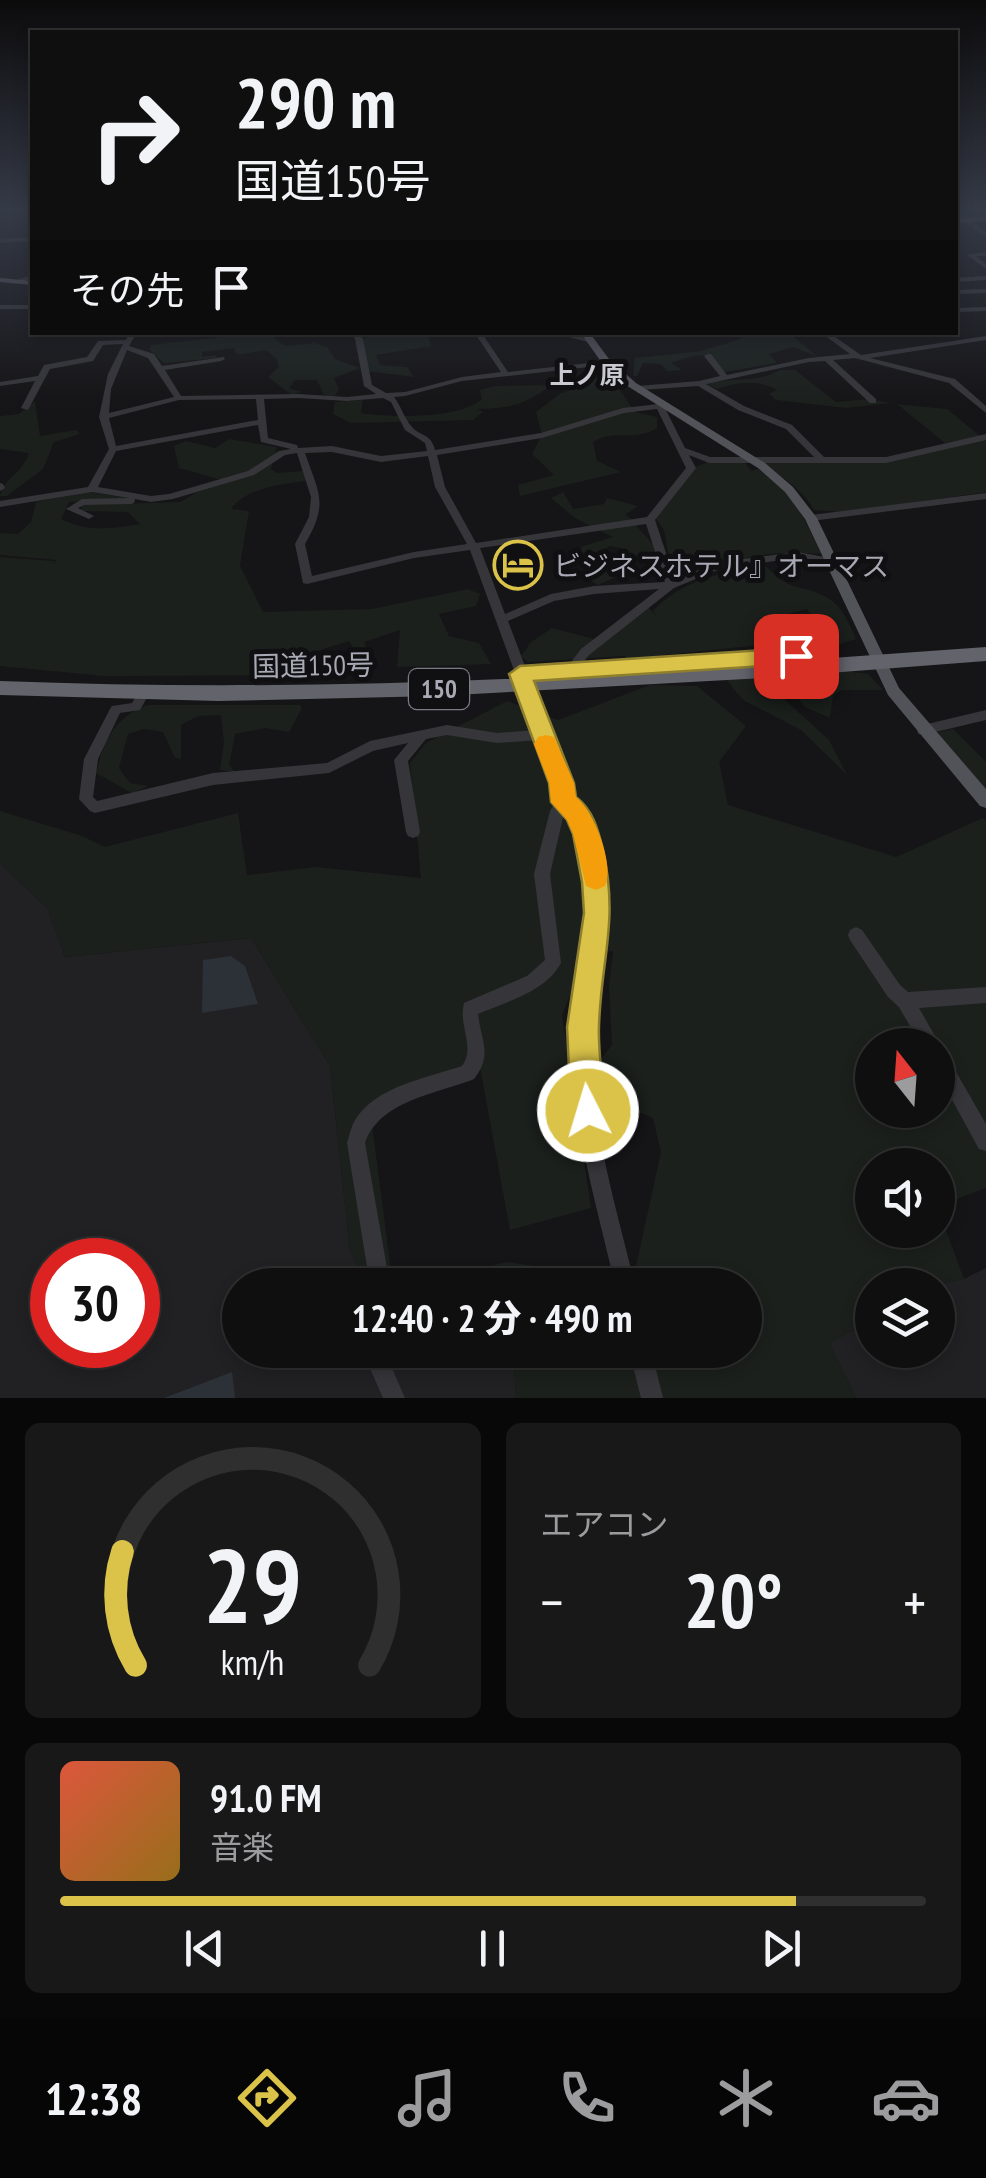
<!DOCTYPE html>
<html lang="ja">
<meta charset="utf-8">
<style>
body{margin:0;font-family:"PT Sans Narrow","Noto Sans JP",sans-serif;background:#191819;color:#f1f3f6;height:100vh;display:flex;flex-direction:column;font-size:38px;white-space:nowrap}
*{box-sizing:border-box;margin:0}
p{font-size:32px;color:#9c9c9f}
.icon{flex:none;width:55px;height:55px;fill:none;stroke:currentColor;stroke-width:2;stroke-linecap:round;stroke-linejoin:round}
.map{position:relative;height:1398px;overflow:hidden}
.drawer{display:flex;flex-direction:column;gap:25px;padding:25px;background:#090809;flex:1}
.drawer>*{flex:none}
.guide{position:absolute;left:30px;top:30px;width:928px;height:305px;border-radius:0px;box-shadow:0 5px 15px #0003,0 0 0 2px #302f30;background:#100f10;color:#f1f3f6;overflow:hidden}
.needle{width:65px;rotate:343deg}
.controls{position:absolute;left:855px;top:1028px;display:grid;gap:20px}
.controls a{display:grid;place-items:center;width:100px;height:100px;border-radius:50%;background:#100f10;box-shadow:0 5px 15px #0003,0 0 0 2px #302f30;font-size:50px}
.speed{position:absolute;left:30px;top:1238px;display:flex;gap:20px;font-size:50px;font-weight:700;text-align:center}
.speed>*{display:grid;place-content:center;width:130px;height:130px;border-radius:50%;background:#100f10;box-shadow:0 5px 15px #0003,0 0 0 2px #302f30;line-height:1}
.speed .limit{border:15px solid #d22;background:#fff;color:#111}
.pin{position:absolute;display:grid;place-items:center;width:85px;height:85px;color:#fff;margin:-42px;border-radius:20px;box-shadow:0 5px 15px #0006}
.me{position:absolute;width:110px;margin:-55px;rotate:355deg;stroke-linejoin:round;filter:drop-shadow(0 0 8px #0008)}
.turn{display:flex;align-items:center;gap:35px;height:210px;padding:0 40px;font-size:45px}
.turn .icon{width:130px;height:130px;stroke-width:2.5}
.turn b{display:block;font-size:70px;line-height:85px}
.then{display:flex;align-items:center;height:95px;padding:0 40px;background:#0003;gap:20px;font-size:38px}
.big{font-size:75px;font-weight:800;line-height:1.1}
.drawer .tile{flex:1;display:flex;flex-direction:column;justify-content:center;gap:15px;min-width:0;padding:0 35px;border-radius:15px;background:#191819}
.drawer .dial{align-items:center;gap:0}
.dial svg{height:260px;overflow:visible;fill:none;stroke:#302f30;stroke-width:7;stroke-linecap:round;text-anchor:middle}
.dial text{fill:#f1f3f6;stroke:none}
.song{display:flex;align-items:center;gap:30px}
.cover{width:120px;height:120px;border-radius:15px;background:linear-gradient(135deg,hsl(10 70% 55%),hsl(40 70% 35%))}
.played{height:10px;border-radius:5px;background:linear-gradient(90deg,#dac348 85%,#302f30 85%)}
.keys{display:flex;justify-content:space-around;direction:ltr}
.heat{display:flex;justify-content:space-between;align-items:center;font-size:55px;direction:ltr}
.drawer .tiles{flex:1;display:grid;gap:25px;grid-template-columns:1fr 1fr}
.tile:last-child{grid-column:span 2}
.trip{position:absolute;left:222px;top:1268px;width:540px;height:100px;border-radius:50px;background:#100f10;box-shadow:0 5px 15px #0003,0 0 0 2px #302f30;font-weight:800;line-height:100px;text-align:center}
.tab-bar{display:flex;height:160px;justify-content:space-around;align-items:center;background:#060606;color:#9c9c9f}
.tab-bar .icon{width:70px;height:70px}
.tab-bar .active{color:#dac348}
.tab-bar b{font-size:45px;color:#f1f3f6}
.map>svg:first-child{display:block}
</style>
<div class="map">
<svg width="986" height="1398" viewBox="0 0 986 1398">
<rect width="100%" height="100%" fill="#151416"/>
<g fill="#212023" fill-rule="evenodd">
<path d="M0,863L48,909L65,957L251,938L330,1066L350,1251L367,1285H240V1350H513L516,1398H0ZM52,1260H138V1345H52Z"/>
<path d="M986,1268V1398H856L829,1343L872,1319V1350H938V1285H934L964,1279Z"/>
</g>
<g fill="#1b201d" fill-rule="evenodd">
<path d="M427,332L431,346L376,355L380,365L407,367L414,377L367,371L363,338L384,333Z"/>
<path d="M253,333L269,334L285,346L314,343L327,347L335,359L360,368L334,378L339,390L334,397L324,395L317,380H295L289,388L301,392L292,395L268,377L279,367L277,359L266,350L237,355L234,348L202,352V357L217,355L216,358L164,363L150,350L151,345Z"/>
<path d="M740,333H789L818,357L793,347L769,354L777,363L725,372C703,349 700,354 671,363L682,370L667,371L661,364L643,363L637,376H633L635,358L701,351L741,339Z"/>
<path d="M780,370H795L836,402L870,399L891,403L846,408L776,400L769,394L777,390C763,380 733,382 718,389L705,383C729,378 760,383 780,370Z"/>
<path d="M583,376L612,379L635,412L657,417V428C632,443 616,428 593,442L597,461L621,472L520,496L518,485L554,475L532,454L542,435L536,412L561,393L586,386L578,377Z"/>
<path d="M552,385C524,405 512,408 477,409L483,412L473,420L351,423L333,414L335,402L363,400L361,413C393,418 459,419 482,399L480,390L495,386Z"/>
<path d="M35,401L40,436L76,430L80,434L54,442L43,469L7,496H0C6,475 22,475 29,453L0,449V416L19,414Z"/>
<path d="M897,404L947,409L980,436L945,443Z"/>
<path d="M229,439L277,447L271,469L277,473L304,471L312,480C287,484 247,486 231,509L249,511L240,566L263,612L372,609L468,589L480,594L476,606L439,614L449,636L479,643L491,664L397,667L400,630L364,642L375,666L368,671L349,641L317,651L325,673L304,675L104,676L0,666V557L54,561L52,564L57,560L0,555V533L18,534L31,522L36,502L87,492L130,498L69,502L61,519C87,532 111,529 140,524L128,512L82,511L81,505L181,502L195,493L229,482L179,468L174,446L186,441L215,448Z"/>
<path d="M986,439V492L844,512L814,510C802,488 779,475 758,462H889Z"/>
<path d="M711,461H744L751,471L758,469C792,490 804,518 821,554C770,549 726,559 680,580L673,579L664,530L656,519L693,468Z"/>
<path d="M563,492L573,509L604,504L607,498L638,506L626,514L663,556L633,559L625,549L610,546L596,555L614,578L598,585L587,578L581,547L613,537L575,518L551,498Z"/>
<path d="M763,563C793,596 798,581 828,598C843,607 850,625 856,639L834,646L807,609L777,617L779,638L768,644L655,656L654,660H630L624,656L528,662L521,656L531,642L552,628L594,639L646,605L656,616L653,611C681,580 723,573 763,563Z"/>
<path d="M812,667L868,674L883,690H841L833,696L830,718L805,707L788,686Z"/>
<path d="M720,672L759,676L829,740L847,775L801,730L743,700Z"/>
<path d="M650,685L697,686L746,726L719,762L728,805L896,857L983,818L986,821V1188L938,1206V1165H872V1230H938V1209L964,1279L934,1285H872V1319L829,1343L856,1398H516L513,1350H745V1285H412L507,1262L633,1280L661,1152L653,1118L597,1094L595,1067L612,1045L609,985L613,951L587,954L562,1015L591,1208L510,1230L480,1067L370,1110L393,1285H367L350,1251L330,1066L251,938L65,957L48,909L0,863V811L82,836L105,847L238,813L247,875L316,867L421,878L410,763L426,743L507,701L558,720ZM872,1045H938V1110H872Z"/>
<path d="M148,705H300L302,708L289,732L265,728L235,734L229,765L235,772L220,770L224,742L221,715L198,716L181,725V759L175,758L163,732L144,729L128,734L119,768L130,783L148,786L132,793L96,773C104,741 115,716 148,705Z"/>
<path d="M953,729L986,762V795L934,733Z"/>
</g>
<g fill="#2c3138">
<path d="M231,956L245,966L258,1004L202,1013L203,960Z"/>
<path d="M232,1372L235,1398H164Z"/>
</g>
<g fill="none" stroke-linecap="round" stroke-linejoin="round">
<g fill="#36363a" fill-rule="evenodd">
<path d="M955,210L986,232V237L955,215Z"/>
<path d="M32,237V241L0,243V239Z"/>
<path d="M986,252V256H976L986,264V269L967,255Z"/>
<path d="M32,275V279L16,283L13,281Z"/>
<path d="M986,276V280L955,282V278Z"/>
<path d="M986,289V293L955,294V290Z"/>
<rect x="0" y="305" width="32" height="4"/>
<path d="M986,307V311L955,312V308Z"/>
<path d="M130,332H137L129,346L154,354L162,366L224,357L225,359L221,361L165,370L181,396L298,394L347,397L376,394L364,386L355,339L351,332H358L363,339L372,385L386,393L405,392L462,377L501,372L474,332H481L508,372L607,361L611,363L607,365L462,381L405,396L394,397C401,406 404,418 412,427C421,437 431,433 435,450L541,433L623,408L667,403L671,405L665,408L685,448L710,457H814L786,429L738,410L698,386L640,390H637V386L699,381L720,376L704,356L708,354H711L727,375L809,358L850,354L820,332H828L861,355L986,336V340L870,358L955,379L986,406V413L949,383L855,358L833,360L876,399V403H870L825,361L809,362L706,384L744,406L792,425L824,457H886L986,434V440L886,463H709L689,455L696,468L655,520L675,580L720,562L798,552L835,559V563L798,558L722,568L674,588L589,655L575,673L571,674L565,670L581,649L659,589L594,594L554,601L508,621L569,783C570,810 577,803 588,823C599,842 603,867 604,890C607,949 590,1007 592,1066C595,1140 618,1214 635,1285H615C599,1214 576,1140 574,1067C572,991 615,876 564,813L550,874L561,963C545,992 508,1001 478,1014C481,1041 493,1055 474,1079C437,1094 380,1100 365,1143L390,1285H370L347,1143C349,1136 351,1127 355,1120C376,1086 427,1078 462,1066C476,1047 458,1026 464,1003L527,976L545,960L534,874L550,811L556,801L555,783L540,740L497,743L447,735L426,739L408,761L420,832L418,836L413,838L408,836L406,832L394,760L408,743L373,751L329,773L213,785L95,813L90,811L79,799L84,759L110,709L112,706L132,703L139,691L143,689L149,694L140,710L120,713L98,759L93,797L97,801L213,773L327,763L370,741L447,725L497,733L536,730L470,550L414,558L307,584L303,583L295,544L309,517L311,497L297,453L285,455L254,475L173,499L151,502L135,499L134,503L131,504L84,505L78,508L94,516L89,519L66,509L82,499L129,498L92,492L0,507V501L88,487L109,449L99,417L108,374L123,344L103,345L93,361L50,369L28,410L21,408L35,381L0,386V382L38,376L44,365L87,357L98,341L126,340ZM127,350L148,358L174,397L109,413L111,389ZM298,398L347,401L383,398L391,402L405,430L425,443L427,451L381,456L332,446L298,448L297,445L268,438L264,399ZM256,399L258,420L116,446L109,418L179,400ZM657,409L686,468L647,517L476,543L445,487L437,455L542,438L624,413ZM258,425L261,442L291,449L279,451L248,471L169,494L151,496L98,487L116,451ZM332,452L381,462L428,456L435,487L467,544L414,552L312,576L305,544C329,503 319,494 305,453ZM646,524L665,582L594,586L551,594L505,614L480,548Z"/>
<path d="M550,332H565L592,340L588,342Z"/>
<path d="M0,483L3,484L5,488L0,491Z"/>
<path d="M986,493V499L811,521L806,518L811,515Z"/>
<path d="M986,710V720L923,735L918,734L917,730L918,726L923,725Z"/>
<path d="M856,927L862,930L900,985L908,992L986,987V1003L919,1008L940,1045L938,1048L944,1051L986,1124V1151L979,1149L938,1074V1045H921L899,1007L888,997L850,940L848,935L850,930Z"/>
<path d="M362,1350H384L405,1398H383Z"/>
<path d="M629,1350H651L663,1398H641Z"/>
</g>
<g fill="#525259" fill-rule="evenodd">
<path d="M986,217V221L955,223V219Z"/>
<path d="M0,278L32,281V285L0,282Z"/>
<path d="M580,332H589L609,359L636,383L765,463L793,487L817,518L899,688L986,789V808L980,806L888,695L805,519L785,492L758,468L629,387L602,363Z"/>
</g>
<path fill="#62636b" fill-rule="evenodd" d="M986,647V661L764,678L437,696L218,701L0,695V681C182,688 364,686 547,677C693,669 839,657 986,647Z"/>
</g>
<linearGradient id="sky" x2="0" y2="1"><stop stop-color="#0c0b0c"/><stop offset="0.52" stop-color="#353a47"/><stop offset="1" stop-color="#353a47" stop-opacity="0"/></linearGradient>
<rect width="986" height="405" fill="url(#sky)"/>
<path fill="#dac348" stroke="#8e7f2f" stroke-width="2.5" d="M796,648L807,656L796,664L534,681L574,783L576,797C593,810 598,829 603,850C619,921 601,959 599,1026C598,1054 603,1083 605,1111L600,1123L588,1128L576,1123L571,1111L567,1027L584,913L582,882L573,834L567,820L551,802L549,783L509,674L520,666Z"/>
<path fill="#f59e0b" d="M546,735L554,737L574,783L576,797C594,811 615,865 605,886L596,890L586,886L573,834L567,820L551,802L549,783L534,744L538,737Z"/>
<defs>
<g id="hotel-ring" transform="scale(2.5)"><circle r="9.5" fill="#100f11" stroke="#dac348" stroke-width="1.5"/><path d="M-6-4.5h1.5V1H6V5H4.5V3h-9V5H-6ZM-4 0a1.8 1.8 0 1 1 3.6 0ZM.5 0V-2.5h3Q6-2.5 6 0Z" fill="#dac348"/></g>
</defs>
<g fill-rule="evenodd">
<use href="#hotel-ring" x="518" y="565"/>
</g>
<g text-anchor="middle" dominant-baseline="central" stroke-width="10" stroke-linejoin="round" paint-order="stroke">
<g font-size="25" font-weight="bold" fill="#c8c9d1" stroke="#100f11">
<text x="587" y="375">上ノ原</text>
</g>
<rect fill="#100f11" stroke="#7a7b83" stroke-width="2.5" x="409" y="669" width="60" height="40" rx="8"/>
<g font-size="25" font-weight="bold" fill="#a8a9b4">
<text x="439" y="689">150</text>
</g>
<g font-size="28" fill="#a8a9b4" stroke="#100f11" text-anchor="start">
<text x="553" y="565">ビジネスホテル』オーマス</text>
</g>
<g font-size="28" fill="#a8a9b4" stroke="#100f11">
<text transform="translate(313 665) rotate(-1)">国道150号</text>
</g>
</g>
</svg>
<div class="controls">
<a><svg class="needle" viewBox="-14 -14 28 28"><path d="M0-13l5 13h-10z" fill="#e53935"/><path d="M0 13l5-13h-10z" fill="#9c9c9f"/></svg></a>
<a><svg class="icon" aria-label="sound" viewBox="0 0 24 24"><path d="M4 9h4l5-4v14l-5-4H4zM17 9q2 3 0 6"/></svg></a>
<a><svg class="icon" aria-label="layers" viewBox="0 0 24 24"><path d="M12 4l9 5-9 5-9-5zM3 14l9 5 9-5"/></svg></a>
</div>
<div class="speed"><div class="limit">30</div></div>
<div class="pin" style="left:796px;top:656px;background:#d93025"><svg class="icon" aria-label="arrive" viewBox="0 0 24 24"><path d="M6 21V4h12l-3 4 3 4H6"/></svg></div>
<svg class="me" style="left:588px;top:1111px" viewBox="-20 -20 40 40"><circle r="17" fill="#dac348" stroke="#fff" stroke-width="3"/><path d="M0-11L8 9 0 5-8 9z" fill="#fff"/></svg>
<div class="trip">12:40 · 2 分 · 490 m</div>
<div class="guide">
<div class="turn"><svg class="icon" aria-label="right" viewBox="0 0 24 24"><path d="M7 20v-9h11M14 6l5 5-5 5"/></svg><div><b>290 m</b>国道150号</div></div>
<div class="then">その先<svg class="icon" aria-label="arrive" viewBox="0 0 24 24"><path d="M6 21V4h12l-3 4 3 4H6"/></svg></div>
</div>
</div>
<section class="drawer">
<div class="tiles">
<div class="tile dial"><svg viewBox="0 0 100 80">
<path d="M14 69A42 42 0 1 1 86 69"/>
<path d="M14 69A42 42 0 0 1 10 34" stroke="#dac348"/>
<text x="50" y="56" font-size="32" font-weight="700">29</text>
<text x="50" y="72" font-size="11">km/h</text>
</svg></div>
<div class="tile"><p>エアコン</p>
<div class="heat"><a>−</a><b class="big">20°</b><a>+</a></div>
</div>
<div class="tile">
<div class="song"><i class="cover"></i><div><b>91.0 FM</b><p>音楽</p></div></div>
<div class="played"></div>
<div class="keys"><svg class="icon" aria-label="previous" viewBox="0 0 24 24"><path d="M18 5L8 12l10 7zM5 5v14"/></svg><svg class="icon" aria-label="pause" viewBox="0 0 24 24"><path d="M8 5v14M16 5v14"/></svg><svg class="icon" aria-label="next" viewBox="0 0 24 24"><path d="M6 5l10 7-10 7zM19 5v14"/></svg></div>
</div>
</div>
</section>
<nav class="tab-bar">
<b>12:38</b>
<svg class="icon active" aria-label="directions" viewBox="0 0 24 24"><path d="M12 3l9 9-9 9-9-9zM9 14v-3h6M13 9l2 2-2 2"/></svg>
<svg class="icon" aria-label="music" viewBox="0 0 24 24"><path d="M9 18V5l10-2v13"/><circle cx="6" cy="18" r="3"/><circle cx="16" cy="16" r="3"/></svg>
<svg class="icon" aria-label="phone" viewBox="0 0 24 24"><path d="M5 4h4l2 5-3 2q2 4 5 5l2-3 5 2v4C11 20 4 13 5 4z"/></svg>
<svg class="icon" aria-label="climate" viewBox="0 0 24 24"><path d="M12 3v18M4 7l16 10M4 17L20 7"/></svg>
<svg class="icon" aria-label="car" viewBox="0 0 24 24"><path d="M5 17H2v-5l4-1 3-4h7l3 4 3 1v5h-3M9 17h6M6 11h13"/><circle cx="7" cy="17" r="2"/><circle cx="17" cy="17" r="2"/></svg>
</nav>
